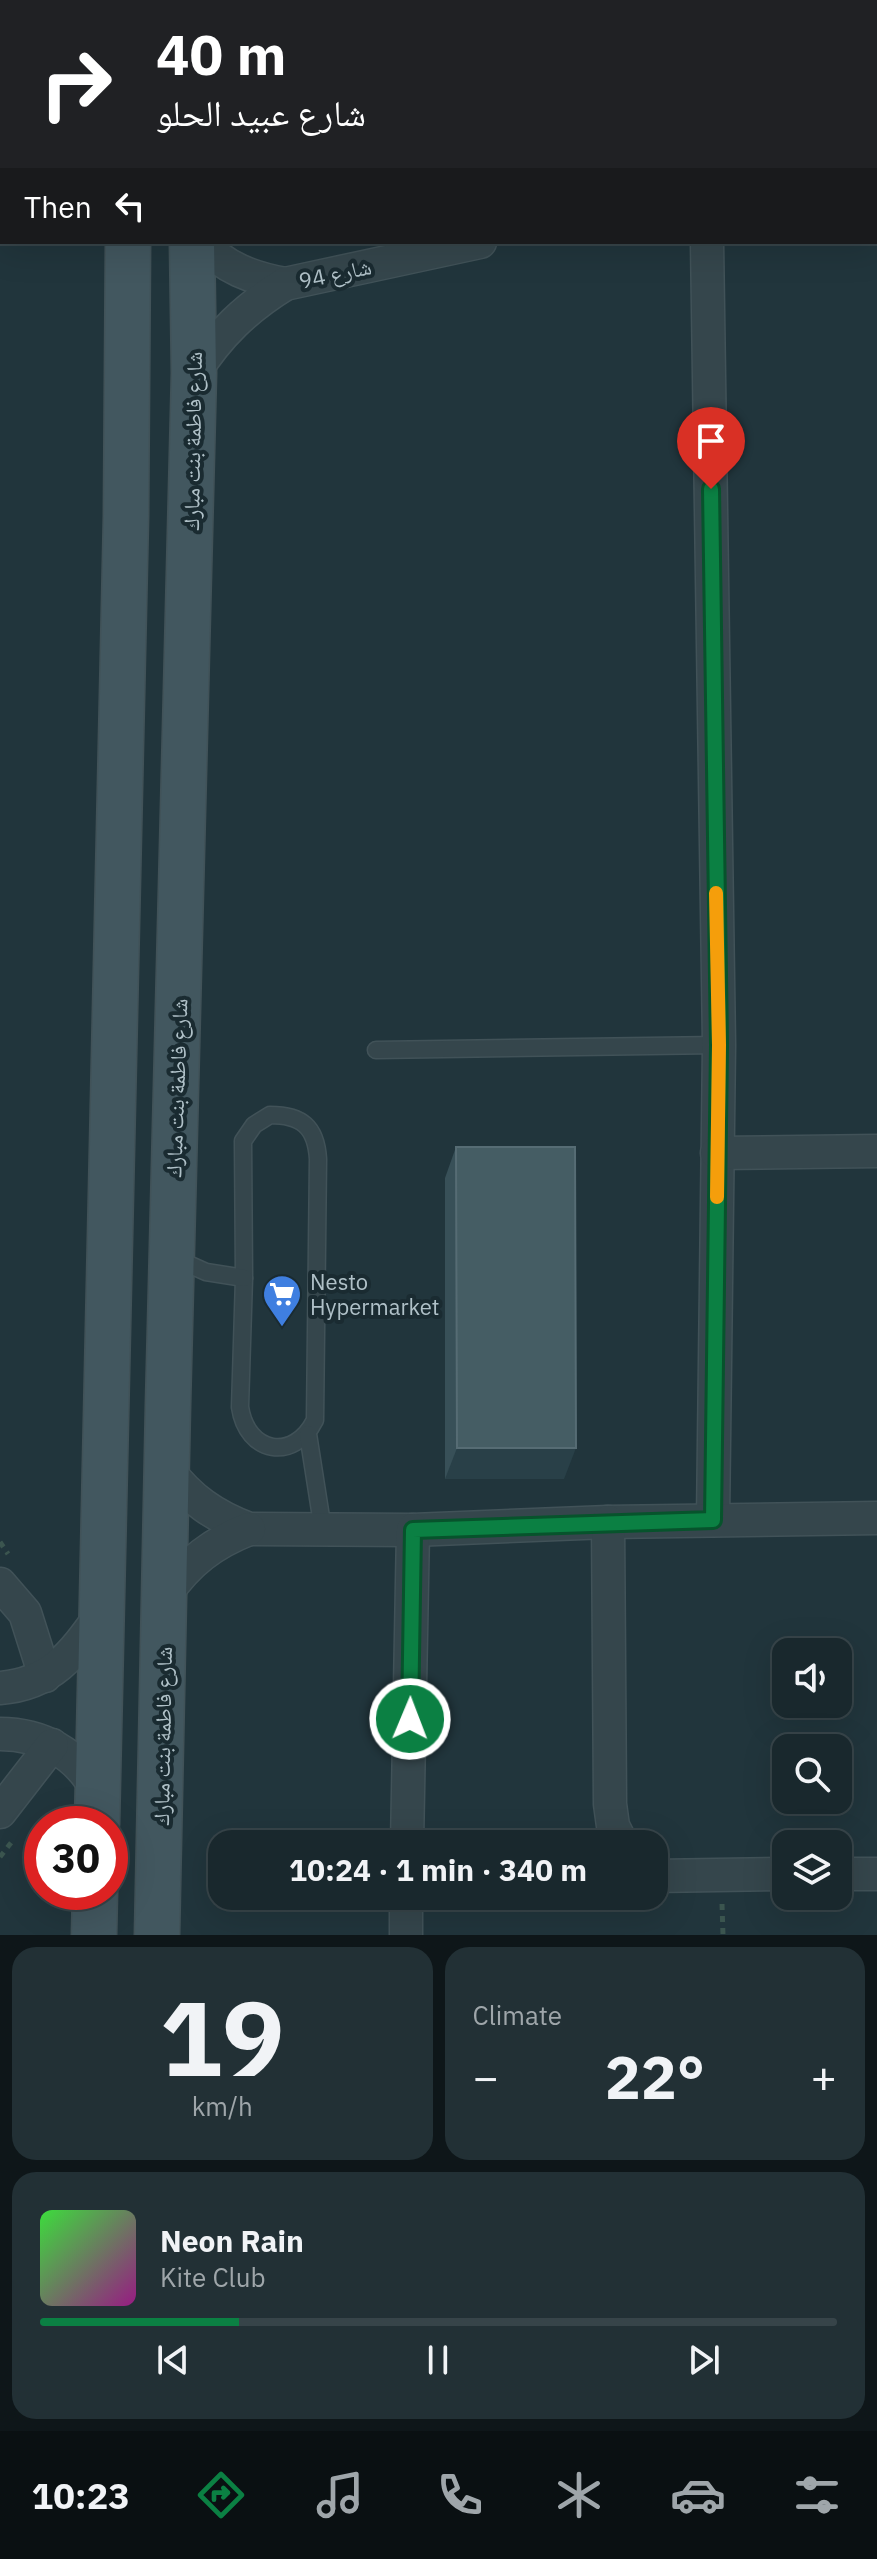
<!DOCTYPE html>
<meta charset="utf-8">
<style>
body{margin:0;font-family:"IBM Plex Sans","Noto Naskh Arabic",sans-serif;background:#223035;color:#f1f3f6;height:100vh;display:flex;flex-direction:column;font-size:30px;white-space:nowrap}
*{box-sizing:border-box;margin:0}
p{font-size:26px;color:#9fa6aa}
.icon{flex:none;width:44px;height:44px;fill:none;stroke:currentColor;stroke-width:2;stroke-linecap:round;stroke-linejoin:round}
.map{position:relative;height:1935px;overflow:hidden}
.side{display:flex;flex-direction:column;gap:12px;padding:12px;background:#0e1619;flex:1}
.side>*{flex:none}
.top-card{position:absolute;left:0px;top:0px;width:878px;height:244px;box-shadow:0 8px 32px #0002,0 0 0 2px #374449;background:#202124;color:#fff;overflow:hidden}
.buttons{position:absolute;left:772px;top:1638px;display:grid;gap:16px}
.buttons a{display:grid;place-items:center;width:80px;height:80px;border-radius:16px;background:#19282d;box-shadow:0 8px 32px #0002,0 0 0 2px #374449;font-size:40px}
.speed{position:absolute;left:24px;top:1806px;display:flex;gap:16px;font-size:40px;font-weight:700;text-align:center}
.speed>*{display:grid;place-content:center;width:104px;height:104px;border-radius:50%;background:#19282d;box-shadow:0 8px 32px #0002,0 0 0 2px #374449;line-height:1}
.speed .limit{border:12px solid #d22;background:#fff;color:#111}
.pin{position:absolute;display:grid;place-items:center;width:68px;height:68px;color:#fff;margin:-82px -34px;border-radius:50% 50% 50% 0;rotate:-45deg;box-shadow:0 0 8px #0007}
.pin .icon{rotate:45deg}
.me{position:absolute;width:88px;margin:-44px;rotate:1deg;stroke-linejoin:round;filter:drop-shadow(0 0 6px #0008)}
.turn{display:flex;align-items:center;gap:28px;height:168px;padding:0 24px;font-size:36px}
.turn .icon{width:104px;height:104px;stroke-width:2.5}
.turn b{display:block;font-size:56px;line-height:68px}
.then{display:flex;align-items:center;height:76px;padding:0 24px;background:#0003;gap:16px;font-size:30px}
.big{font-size:60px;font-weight:700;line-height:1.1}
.side .tile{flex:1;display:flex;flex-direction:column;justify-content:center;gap:12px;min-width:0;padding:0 28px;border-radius:24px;background:#223035}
.side .dial{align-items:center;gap:0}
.dial b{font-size:104px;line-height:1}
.song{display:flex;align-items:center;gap:24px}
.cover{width:96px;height:96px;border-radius:12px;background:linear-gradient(135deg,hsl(120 70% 55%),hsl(310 70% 35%))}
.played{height:8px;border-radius:4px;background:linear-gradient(90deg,#0b8043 25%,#374449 25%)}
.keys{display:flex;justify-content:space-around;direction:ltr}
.heat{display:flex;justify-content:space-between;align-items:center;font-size:44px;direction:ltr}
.side .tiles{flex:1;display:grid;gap:12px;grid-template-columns:1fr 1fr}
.tile:last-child{grid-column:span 2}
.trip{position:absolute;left:208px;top:1830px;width:460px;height:80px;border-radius:24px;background:#19282d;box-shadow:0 8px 32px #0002,0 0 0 2px #374449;font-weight:700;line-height:80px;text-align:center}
.tab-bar{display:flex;height:128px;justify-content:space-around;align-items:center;background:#0a1012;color:#9fa6aa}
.tab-bar .icon{width:56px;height:56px}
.tab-bar .on{color:#0b8043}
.tab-bar b{font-size:36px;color:#f1f3f6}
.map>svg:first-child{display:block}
</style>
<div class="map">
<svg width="877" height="1935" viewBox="0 0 877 1935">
<rect width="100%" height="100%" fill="#21353c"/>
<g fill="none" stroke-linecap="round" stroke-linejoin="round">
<g stroke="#415258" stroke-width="19">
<g id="lane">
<path d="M95,0L96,2"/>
<path d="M376,1050L719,1045"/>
<path d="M270,1115C302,1115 316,1127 318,1159L315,1420C294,1462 247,1454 240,1407L244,1278L243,1141L254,1125Z"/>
<path d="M177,1259L206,1272L244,1278"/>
<path d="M308,1434L323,1530"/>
</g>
</g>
<g stroke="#415258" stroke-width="35">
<g id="street">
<path d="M876,158H877"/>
<path d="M0,174H2"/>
<path d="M202,242C223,268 253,278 285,284"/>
<path d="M707,242L719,1045L713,1520"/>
<path d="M194,373C219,334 246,308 285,284L480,242"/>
<path d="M717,1153L877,1151"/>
<path d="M168,1470C190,1499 214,1516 249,1529L413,1530L608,1522L877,1518"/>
<path d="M608,1522L610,1804L613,1826L622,1844"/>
<path d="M0,1584L25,1613L45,1676"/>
<path d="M166,1594C188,1562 213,1543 249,1529"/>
<path d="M0,1688C52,1684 73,1654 101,1615"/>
<path d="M0,1734C42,1734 78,1754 97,1791"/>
<path d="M0,1812L52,1745"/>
<path d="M407,1844L413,1530"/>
<path d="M838,1874H877"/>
<path d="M654,1876L786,1874"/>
<path d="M406,1935V1896"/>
</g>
</g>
<g stroke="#415258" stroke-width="47">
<g id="secondary">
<path d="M125,0L126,2"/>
<path d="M187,0V2"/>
<path d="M97,1824L126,516L128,242"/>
<path d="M94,1935L95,1892"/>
<path d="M157,1935L168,1405L194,373L192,242"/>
</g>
</g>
<g stroke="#3b554f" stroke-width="5" stroke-dasharray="6 6" stroke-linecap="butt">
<path d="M0,134L2,133"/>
<path d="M0,1542L8,1554"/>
<path d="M0,1857L14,1839"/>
<path d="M722,1904L723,1935"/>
</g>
<use href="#lane" stroke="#35464c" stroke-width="16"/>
<use href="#street" stroke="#35464c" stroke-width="32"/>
<use href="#secondary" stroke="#42575f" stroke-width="44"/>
</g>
<path fill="#385058" d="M456,1147L564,1479H445V1178Z"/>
<path fill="#294048" d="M457,1448H576L564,1479H445Z"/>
<path fill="#455d64" stroke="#566c74" stroke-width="2" d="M456,1147H575L576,1448H457Z"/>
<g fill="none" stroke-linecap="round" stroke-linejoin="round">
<g stroke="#07532c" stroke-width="20">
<path id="route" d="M410,1719L413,1530L713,1520L719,1045L711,489"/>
</g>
<use href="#route" stroke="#0b8043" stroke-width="14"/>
<path stroke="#f59e0b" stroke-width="14" d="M716,893L719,1045L717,1197"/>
</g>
<defs>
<g id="supermarket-pin" transform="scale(2)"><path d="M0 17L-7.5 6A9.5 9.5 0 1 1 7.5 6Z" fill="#3f7fe0" stroke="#1a2b31"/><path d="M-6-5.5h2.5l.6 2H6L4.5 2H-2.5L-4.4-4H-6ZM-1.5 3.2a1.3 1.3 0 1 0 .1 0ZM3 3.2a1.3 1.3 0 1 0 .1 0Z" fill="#fff"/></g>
</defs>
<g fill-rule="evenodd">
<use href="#supermarket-pin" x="282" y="1294"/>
</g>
<g text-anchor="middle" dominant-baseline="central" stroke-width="8" stroke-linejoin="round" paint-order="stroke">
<g font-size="22" fill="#b0c1c8" stroke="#1a2b31">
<text transform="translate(335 273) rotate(-12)">شارع 94</text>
<text transform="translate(192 441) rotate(-89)">شارع فاطمة بنت مبارك</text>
<text transform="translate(176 1088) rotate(-88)">شارع فاطمة بنت مبارك</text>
<text transform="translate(162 1736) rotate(-89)">شارع فاطمة بنت مبارك</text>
</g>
<g font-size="22" fill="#b0c1c8" stroke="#1a2b31" text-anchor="start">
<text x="310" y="1281">Nesto<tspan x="310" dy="25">Hypermarket</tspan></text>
</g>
</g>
</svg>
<div class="buttons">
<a><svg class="icon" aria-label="sound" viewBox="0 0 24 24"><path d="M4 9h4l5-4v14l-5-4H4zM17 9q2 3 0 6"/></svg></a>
<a><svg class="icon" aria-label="search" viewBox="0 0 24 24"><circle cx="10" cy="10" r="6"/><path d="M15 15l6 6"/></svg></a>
<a><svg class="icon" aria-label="layers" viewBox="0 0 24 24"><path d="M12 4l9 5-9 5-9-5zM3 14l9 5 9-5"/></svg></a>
</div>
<div class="speed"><div class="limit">30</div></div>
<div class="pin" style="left:711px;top:489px;background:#d93025"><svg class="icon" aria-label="arrive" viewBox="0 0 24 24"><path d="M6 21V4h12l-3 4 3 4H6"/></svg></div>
<svg class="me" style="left:410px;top:1719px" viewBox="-20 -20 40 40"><circle r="17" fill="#0b8043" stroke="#fff" stroke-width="3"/><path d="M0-11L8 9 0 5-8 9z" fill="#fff"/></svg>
<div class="trip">10:24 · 1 min · 340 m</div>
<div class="top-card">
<div class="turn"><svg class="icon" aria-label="right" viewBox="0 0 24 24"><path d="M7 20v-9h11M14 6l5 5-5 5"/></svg><div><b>40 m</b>شارع عبيد الحلو</div></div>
<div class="then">Then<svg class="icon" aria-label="left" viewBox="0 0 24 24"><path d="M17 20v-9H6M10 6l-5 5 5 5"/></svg></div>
</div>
</div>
<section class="side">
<div class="tiles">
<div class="tile dial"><b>19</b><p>km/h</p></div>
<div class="tile"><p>Climate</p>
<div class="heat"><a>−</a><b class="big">22°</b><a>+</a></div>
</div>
<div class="tile">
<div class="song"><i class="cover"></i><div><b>Neon Rain</b><p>Kite Club</p></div></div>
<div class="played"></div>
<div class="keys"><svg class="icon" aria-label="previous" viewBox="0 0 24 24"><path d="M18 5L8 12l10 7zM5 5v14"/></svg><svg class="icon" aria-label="pause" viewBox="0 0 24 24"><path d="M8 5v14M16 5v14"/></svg><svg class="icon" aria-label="next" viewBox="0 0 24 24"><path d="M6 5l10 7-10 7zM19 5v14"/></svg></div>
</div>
</div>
</section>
<nav class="tab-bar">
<b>10:23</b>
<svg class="icon on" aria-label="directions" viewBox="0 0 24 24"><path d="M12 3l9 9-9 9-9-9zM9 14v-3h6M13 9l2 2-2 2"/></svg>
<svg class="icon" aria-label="music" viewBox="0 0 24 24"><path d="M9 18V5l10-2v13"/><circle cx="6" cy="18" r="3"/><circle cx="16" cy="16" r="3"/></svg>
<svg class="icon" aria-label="phone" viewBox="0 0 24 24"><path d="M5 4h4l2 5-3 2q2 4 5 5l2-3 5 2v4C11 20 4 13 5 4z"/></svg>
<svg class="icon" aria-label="climate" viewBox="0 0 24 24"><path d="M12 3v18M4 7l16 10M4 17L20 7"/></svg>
<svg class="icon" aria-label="car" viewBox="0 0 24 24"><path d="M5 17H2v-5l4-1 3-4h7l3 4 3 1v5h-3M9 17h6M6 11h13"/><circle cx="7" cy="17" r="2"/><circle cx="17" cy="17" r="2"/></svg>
<svg class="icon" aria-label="filters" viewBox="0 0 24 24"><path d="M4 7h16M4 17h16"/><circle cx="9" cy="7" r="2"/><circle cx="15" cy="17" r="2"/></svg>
</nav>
